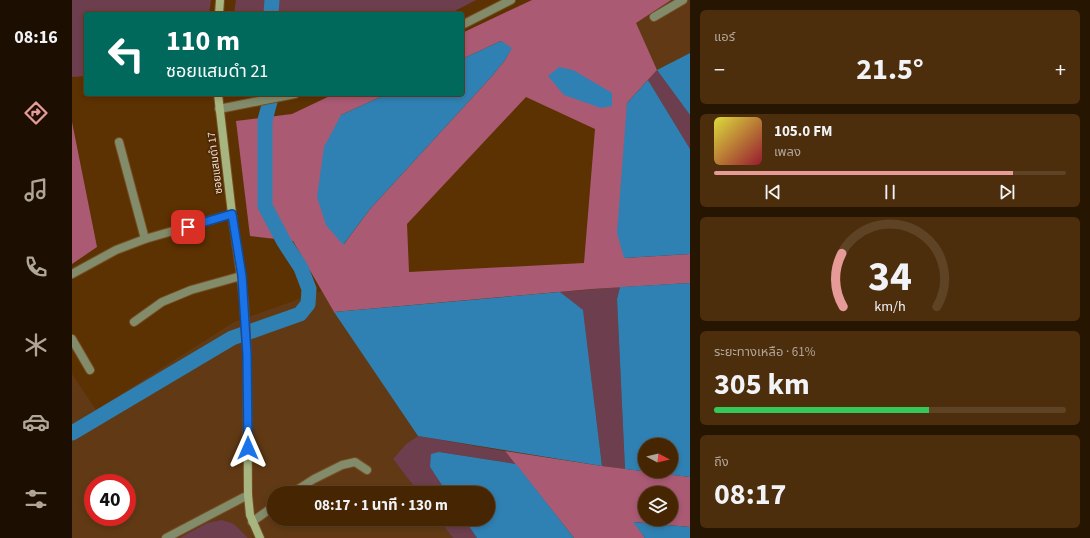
<!DOCTYPE html>
<html lang="th">
<meta charset="utf-8">
<style>
body{margin:0;font-family:"Source Sans 3","Noto Sans Thai",sans-serif;background:#4d2e0c;color:#f1f3f6;height:100vh;display:flex;flex-direction:column;font-size:15px;white-space:nowrap}
*{box-sizing:border-box;margin:0}
p{font-size:13px;color:#b0a599}
.icon{flex:none;width:22px;height:22px;fill:none;stroke:currentColor;stroke-width:2;stroke-linecap:round;stroke-linejoin:round}
.map{position:relative;flex:1;overflow:hidden}
.drawer{display:flex;flex-direction:column;gap:10px;padding:10px;background:#261501;width:400px}
.drawer>*{flex:none}
.hud{position:absolute;left:12px;top:12px;width:380px;height:84px;border-radius:4px;box-shadow:0 2px 6px #0003,0 0 0 1px #5e4324;background:#00695c;color:#fff;overflow:hidden}
.needle{width:26px;rotate:97deg}
.fabs{position:absolute;left:566px;top:438px;display:grid;gap:8px}
.fabs a{display:grid;place-items:center;width:40px;height:40px;border-radius:50%;background:#462602;box-shadow:0 2px 6px #0003,0 0 0 1px #5e4324;font-size:20px}
.speed{position:absolute;left:12px;top:474px;display:flex;gap:8px;font-size:20px;font-weight:700;text-align:center}
.speed>*{display:grid;place-content:center;width:52px;height:52px;border-radius:50%;background:#462602;box-shadow:0 2px 6px #0003,0 0 0 1px #5e4324;line-height:1}
.speed .limit{border:6px solid #d22;background:#fff;color:#111}
.pin{position:absolute;display:grid;place-items:center;width:34px;height:34px;color:#fff;margin:-17px;border-radius:8px;box-shadow:0 2px 6px #0006}
.me{position:absolute;width:44px;margin:-22px;rotate:0deg;stroke-linejoin:round;filter:drop-shadow(0 0 3px #0008)}
.turn{display:flex;align-items:center;gap:14px;height:84px;padding:0 16px;font-size:18px}
.turn .icon{width:52px;height:52px;stroke-width:2.5}
.turn b{display:block;font-size:28px;line-height:34px}
.big{font-size:30px;font-weight:700;line-height:1.1}
.drawer .tile{flex:1;display:flex;flex-direction:column;justify-content:center;gap:6px;min-width:0;padding:0 14px;border-radius:6px;background:#4d2e0c}
.drawer .dial{align-items:center;gap:0}
.dial svg{height:104px;overflow:visible;fill:none;stroke:#5e4324;stroke-width:7;stroke-linecap:round;text-anchor:middle}
.dial text{fill:#f1f3f6;stroke:none}
.song{display:flex;align-items:center;gap:12px}
.cover{width:48px;height:48px;border-radius:6px;background:linear-gradient(135deg,hsl(60 70% 55%),hsl(350 70% 35%))}
.played{height:4px;border-radius:2px;background:linear-gradient(90deg,#e69b98 85%,#5e4324 85%)}
.keys{display:flex;justify-content:space-around;direction:ltr}
.heat{display:flex;justify-content:space-between;align-items:center;font-size:22px;direction:ltr}
.charge{height:6px;border-radius:3px;background:linear-gradient(90deg,#34c759 61%,#5e4324 0)}
.trip{position:absolute;left:195px;top:486px;width:228px;height:40px;border-radius:20px;background:#462602;box-shadow:0 2px 6px #0003,0 0 0 1px #5e4324;font-weight:700;line-height:40px;text-align:center}
main{display:flex;flex:1;min-height:0}
.dock{display:flex;flex-direction:column;width:72px;justify-content:space-around;align-items:center;background:#1c0f01;color:#b0a599}
.dock .icon{width:28px;height:28px}
.dock .selected{color:#e69b98}
.dock b{font-size:18px;color:#f1f3f6}
.map>svg:first-child{display:block}
</style>
<main>
<nav class="dock">
<b>08:16</b>
<svg class="icon selected" aria-label="directions" viewBox="0 0 24 24"><path d="M12 3l9 9-9 9-9-9zM9 14v-3h6M13 9l2 2-2 2"/></svg>
<svg class="icon" aria-label="music" viewBox="0 0 24 24"><path d="M9 18V5l10-2v13"/><circle cx="6" cy="18" r="3"/><circle cx="16" cy="16" r="3"/></svg>
<svg class="icon" aria-label="phone" viewBox="0 0 24 24"><path d="M5 4h4l2 5-3 2q2 4 5 5l2-3 5 2v4C11 20 4 13 5 4z"/></svg>
<svg class="icon" aria-label="climate" viewBox="0 0 24 24"><path d="M12 3v18M4 7l16 10M4 17L20 7"/></svg>
<svg class="icon" aria-label="car" viewBox="0 0 24 24"><path d="M5 17H2v-5l4-1 3-4h7l3 4 3 1v5h-3M9 17h6M6 11h13"/><circle cx="7" cy="17" r="2"/><circle cx="17" cy="17" r="2"/></svg>
<svg class="icon" aria-label="filters" viewBox="0 0 24 24"><path d="M4 7h16M4 17h16"/><circle cx="9" cy="7" r="2"/><circle cx="15" cy="17" r="2"/></svg>
</nav>
<div class="map">
<svg width="618" height="538" viewBox="0 0 618 538">
<rect width="100%" height="100%" fill="#5d3202"/>
<g fill="#613a15" fill-rule="evenodd">
<path d="M476,0H618V53L585,70L563,23Z"/>
<path d="M250,291L262,312L346,436L334,444L321,459L347,493H202V519H366L381,538H176L162,524L135,523L107,538H0V374L24,410L162,322ZM21,483H55V517H21Z"/>
</g>
<g fill="#6d3e4d">
<path d="M0,0H139L137,14H14V76L0,77Z"/>
<path d="M164,0H404L377,14H162Z"/>
<path d="M585,70L618,115V149L576,80Z"/>
<path d="M548,287L545,299L553,469L530,466L511,311L488,292Z"/>
<path d="M346,436L433,451L444,464L367,452L358,467L375,493H347L321,459L334,444Z"/>
<path d="M366,519H392L405,538H381Z"/>
<path d="M150,520L162,524L176,538H107L135,523Z"/>
</g>
<g fill="#ab5a74" fill-rule="evenodd">
<path d="M460,0H599L564,23L585,70L555,103L552,258L618,254V283L520,289L262,312L221,241L178,236L164,121L220,114L262,94H315L269,115L272,244L298,209L420,76L433,60L439,49L429,41L390,59V33ZM454,97L523,129L512,263L337,272L335,224Z"/>
<path d="M0,122L25,247L0,264Z"/>
<path d="M433,451L530,466L618,477V527L562,522L573,538H502ZM573,493H599V519H573Z"/>
</g>
<g fill="#3081b3" fill-rule="evenodd">
<path d="M429,41L440,48L433,60L420,76L298,209L271,245L254,225L245,197L252,147L269,115L315,94H390V59Z"/>
<path d="M618,53V115L585,70Z"/>
<path d="M487,67L501,70L540,93V106L529,108L492,95L476,76Z"/>
<path d="M576,80L618,149V254L552,258L545,233L555,103Z"/>
<path d="M618,283V477L553,469L545,299L548,287ZM573,445H599V471H573Z"/>
<path d="M488,292L511,310L530,466L346,436L262,312Z"/>
<path d="M367,452L444,464L502,538H405L392,519H416V493H375L358,467L359,454Z"/>
<path d="M561,522L618,527V538H573Z"/>
</g>
<g fill="none" stroke-linecap="round" stroke-linejoin="round">
<g stroke="#3081b3" stroke-width="15">
<path d="M199,14L200,0"/>
<path d="M0,433L160,338L228,314L236,304L237,289L229,268L212,242L193,206V120L200,94"/>
</g>
<g stroke="#764e22" stroke-width="10">
<g id="lane">
<path d="M582,17L611,0"/>
<path d="M390,25L439,0"/>
<path d="M147,109L223,94"/>
<path d="M47,142L73,239"/>
<path d="M0,339L18,370"/>
<path d="M220,493L242,479L270,465L283,462L295,470"/>
<path d="M180,522L202,506"/>
</g>
</g>
<g stroke="#764e22" stroke-width="10">
<g id="street">
<path d="M0,274L44,250L73,239L160,214"/>
<path d="M62,322L90,302L119,290L169,276"/>
<path d="M94,538L176,495"/>
</g>
</g>
<g stroke="#764e22" stroke-width="10">
<g id="secondary">
<path d="M147,14L148,0"/>
<path d="M146,94L160,214L169,276L172,302L175,355L176,495L178,515L188,538"/>
</g>
</g>
<use href="#lane" stroke="#828b6a" stroke-width="8"/>
<use href="#street" stroke="#828b6a" stroke-width="8"/>
<use href="#secondary" stroke="#a7b580" stroke-width="8"/>
</g>
<g fill="none" stroke-linecap="round" stroke-linejoin="round">
<g stroke="#114b97" stroke-width="10">
<path id="route" d="M116,227L160,214L170,276L175,355L176,448"/>
</g>
<use href="#route" stroke="#1a73e8" stroke-width="7"/>
</g>
<g text-anchor="middle" dominant-baseline="central" stroke-width="4" stroke-linejoin="round" paint-order="stroke">
<g font-size="11" fill="#fbdfca" stroke="#4c2b0a">
<text transform="translate(143 163) rotate(-97)">ซอยแสมดำ 17</text>
</g>
</g>
</svg>
<div class="fabs">
<a><svg class="needle" viewBox="-14 -14 28 28"><path d="M0-13l5 13h-10z" fill="#e53935"/><path d="M0 13l5-13h-10z" fill="#b0a599"/></svg></a>
<a><svg class="icon" aria-label="layers" viewBox="0 0 24 24"><path d="M12 4l9 5-9 5-9-5zM3 14l9 5 9-5"/></svg></a>
</div>
<div class="speed"><div class="limit">40</div></div>
<div class="pin" style="left:116px;top:227px;background:#d93025"><svg class="icon" aria-label="arrive" viewBox="0 0 24 24"><path d="M6 21V4h12l-3 4 3 4H6"/></svg></div>
<svg class="me" style="left:176px;top:448px" viewBox="-20 -20 40 40"><path d="M0-17L14 15 0 8-14 15z" fill="#1a73e8" stroke="#fff" stroke-width="4"/></svg>
<div class="trip">08:17 · 1 นาที · 130 m</div>
<div class="hud">
<div class="turn"><svg class="icon" aria-label="left" viewBox="0 0 24 24"><path d="M17 20v-9H6M10 6l-5 5 5 5"/></svg><div><b>110 m</b>ซอยแสมดำ 21</div></div>
</div>
</div>
<section class="drawer">
<div class="tile"><p>แอร์</p>
<div class="heat"><a>−</a><b class="big">21.5°</b><a>+</a></div>
</div>
<div class="tile">
<div class="song"><i class="cover"></i><div><b>105.0 FM</b><p>เพลง</p></div></div>
<div class="played"></div>
<div class="keys"><svg class="icon" aria-label="previous" viewBox="0 0 24 24"><path d="M18 5L8 12l10 7zM5 5v14"/></svg><svg class="icon" aria-label="pause" viewBox="0 0 24 24"><path d="M8 5v14M16 5v14"/></svg><svg class="icon" aria-label="next" viewBox="0 0 24 24"><path d="M6 5l10 7-10 7zM19 5v14"/></svg></div>
</div>
<div class="tile dial"><svg viewBox="0 0 100 80">
<path d="M14 69A42 42 0 1 1 86 69"/>
<path d="M14 69A42 42 0 0 1 13 28" stroke="#e69b98"/>
<text x="50" y="56" font-size="32" font-weight="700">34</text>
<text x="50" y="72" font-size="11">km/h</text>
</svg></div>
<div class="tile"><p>ระยะทางเหลือ · 61%</p><b class="big">305 km</b><div class="charge"></div></div>
<div class="tile"><p>ถึง</p><b class="big">08:17</b></div>
</section>
</main>
